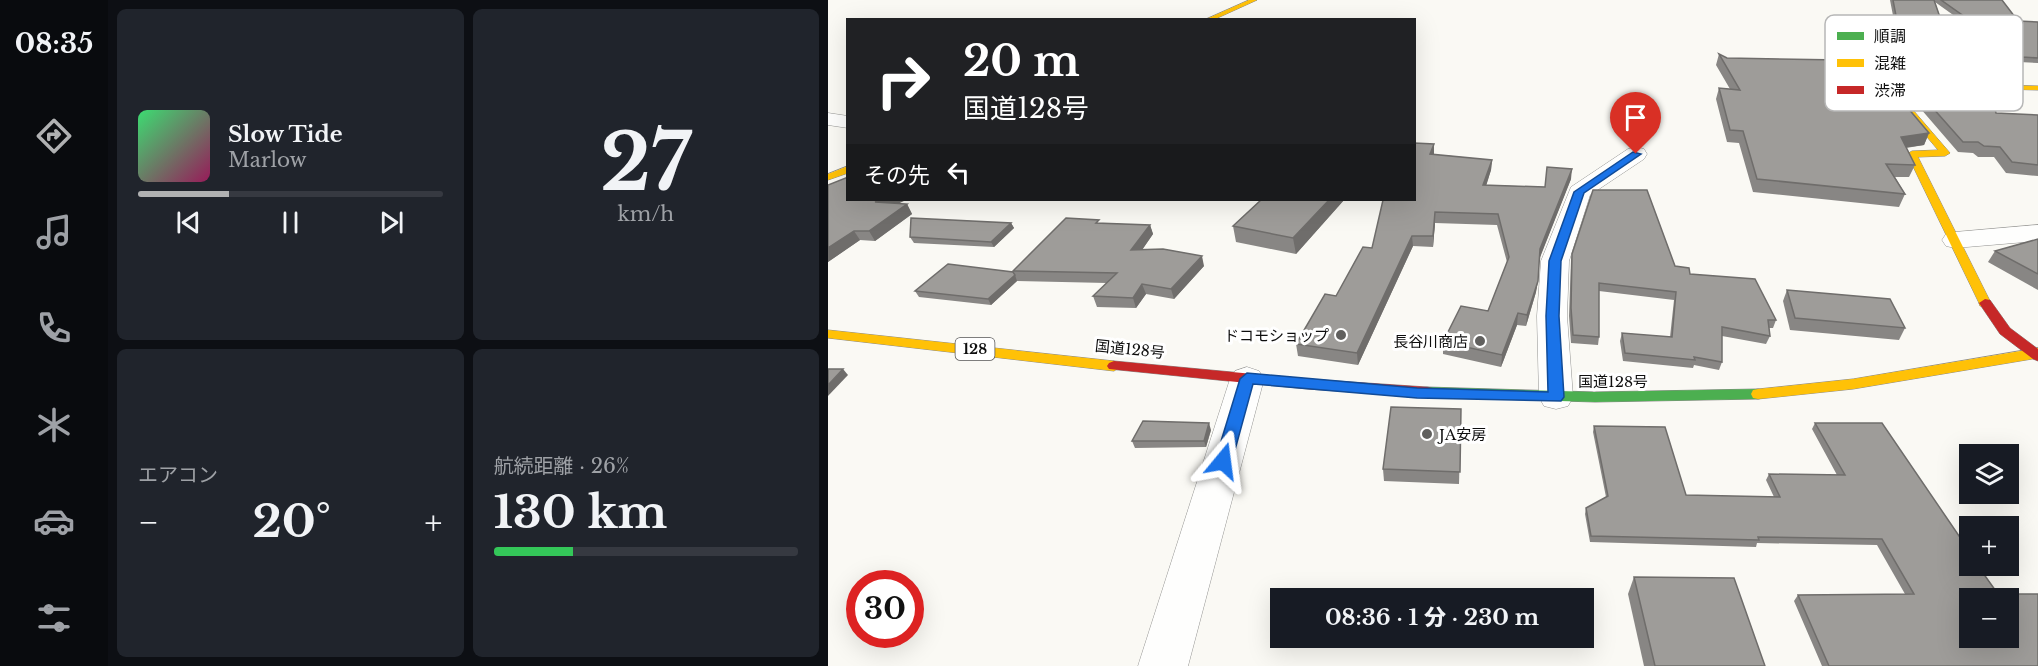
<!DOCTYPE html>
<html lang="ja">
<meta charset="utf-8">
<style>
body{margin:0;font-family:"Libre Baskerville","Noto Sans JP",serif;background:#20242c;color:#f1f3f6;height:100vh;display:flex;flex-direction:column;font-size:22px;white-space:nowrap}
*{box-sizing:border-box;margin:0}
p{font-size:20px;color:#9ea1a6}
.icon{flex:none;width:33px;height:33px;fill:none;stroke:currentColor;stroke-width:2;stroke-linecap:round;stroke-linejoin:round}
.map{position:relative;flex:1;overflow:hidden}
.drawer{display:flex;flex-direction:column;gap:9px;padding:9px;background:#0d0f14;width:720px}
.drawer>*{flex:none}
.hud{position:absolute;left:18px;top:18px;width:570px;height:183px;border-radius:0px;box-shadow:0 6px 24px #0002;background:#202124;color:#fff;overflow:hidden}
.tools{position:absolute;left:1131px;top:444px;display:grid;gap:12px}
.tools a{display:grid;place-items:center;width:60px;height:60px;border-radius:0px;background:#171b24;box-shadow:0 6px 24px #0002;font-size:30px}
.speed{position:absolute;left:18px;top:570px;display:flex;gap:12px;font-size:30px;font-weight:700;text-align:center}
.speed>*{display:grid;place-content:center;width:78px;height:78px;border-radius:50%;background:#171b24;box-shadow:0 6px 24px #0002;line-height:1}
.speed .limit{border:9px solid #d22;background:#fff;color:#111}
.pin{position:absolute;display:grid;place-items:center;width:51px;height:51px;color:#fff;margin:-62px -26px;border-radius:50% 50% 50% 0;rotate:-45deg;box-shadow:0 0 6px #0007}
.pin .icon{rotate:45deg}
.me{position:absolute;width:66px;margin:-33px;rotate:16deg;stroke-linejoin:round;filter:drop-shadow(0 0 4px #0008)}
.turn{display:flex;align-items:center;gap:21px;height:126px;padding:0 18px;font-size:27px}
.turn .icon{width:78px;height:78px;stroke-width:2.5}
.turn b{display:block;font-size:42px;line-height:51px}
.then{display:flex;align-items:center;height:57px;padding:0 18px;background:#0003;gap:12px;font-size:22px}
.big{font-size:45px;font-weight:800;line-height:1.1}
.drawer .tile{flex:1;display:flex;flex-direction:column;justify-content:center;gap:9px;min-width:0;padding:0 21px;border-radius:9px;background:#20242c}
.drawer .dial{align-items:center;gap:0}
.dial b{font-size:78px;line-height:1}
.song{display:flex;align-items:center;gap:18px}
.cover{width:72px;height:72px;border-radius:9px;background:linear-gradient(135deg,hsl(140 70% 55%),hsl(330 70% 35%))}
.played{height:6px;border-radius:3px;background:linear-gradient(90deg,#b0b1b2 30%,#363941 30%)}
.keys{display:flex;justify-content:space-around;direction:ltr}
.heat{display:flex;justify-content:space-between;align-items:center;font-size:33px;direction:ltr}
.charge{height:9px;border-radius:4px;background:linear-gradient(90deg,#34c759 26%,#363941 0)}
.drawer .tiles{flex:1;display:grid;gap:9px;grid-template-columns:repeat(2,1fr)}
.trip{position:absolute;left:442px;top:588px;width:324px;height:60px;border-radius:0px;background:#171b24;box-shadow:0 6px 24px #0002;font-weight:800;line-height:60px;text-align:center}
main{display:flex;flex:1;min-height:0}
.tab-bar{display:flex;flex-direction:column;width:108px;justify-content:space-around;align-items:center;background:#090b0e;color:#9ea1a6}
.tab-bar .icon{width:42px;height:42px}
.tab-bar .current{color:#b0b1b2}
.tab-bar b{font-size:27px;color:#f1f3f6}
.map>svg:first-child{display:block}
</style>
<main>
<nav class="tab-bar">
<b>08:35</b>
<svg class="icon current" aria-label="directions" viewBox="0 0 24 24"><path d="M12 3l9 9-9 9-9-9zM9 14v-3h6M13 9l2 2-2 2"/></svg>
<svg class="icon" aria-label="music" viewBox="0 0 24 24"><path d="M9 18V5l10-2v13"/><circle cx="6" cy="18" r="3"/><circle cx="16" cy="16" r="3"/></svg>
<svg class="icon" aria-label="phone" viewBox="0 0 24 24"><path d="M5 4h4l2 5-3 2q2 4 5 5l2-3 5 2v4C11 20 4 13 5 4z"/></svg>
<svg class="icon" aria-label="climate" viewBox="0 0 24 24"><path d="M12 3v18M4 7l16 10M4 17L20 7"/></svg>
<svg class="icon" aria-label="car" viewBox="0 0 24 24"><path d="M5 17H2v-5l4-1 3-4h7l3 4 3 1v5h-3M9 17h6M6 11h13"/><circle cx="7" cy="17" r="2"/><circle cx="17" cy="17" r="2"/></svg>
<svg class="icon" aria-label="filters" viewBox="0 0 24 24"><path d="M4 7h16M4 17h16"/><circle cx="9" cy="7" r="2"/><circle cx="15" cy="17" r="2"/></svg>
</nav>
<section class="drawer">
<div class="tiles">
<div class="tile">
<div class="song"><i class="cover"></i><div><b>Slow Tide</b><p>Marlow</p></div></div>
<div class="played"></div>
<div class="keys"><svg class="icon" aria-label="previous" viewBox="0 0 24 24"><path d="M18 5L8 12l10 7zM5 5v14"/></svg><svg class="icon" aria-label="pause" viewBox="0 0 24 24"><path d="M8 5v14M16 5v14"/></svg><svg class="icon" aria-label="next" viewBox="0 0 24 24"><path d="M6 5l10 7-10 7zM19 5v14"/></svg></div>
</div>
<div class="tile dial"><b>27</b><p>km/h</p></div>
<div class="tile"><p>エアコン</p>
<div class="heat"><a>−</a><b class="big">20°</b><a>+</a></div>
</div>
<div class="tile"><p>航続距離 · 26%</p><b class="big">130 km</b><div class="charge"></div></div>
</div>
</section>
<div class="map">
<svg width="1210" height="666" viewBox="0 0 1210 666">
<rect width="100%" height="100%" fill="#faf9f4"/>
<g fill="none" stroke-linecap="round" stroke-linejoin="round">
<g stroke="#949492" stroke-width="1">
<g id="street">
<path d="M0,113L20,116V128L0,125Z"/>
<path d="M808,147L816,149L819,154L816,159L762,195L741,261L739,316L745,397L740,406L728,409L716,406L711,397L709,316L713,261L743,187L800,149Z"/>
<path d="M1210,225V241L1127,248L1118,246L1114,240L1118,234L1127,232Z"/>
<path d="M419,367L431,371L436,379L360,666H310L402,379L407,371Z"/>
</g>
</g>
<g stroke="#8b8a88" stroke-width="1">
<path id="fast" d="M599,387L767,392L930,389L935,390L937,394L935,398L930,399L767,402L599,397L594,396L592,392L594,388Z"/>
</g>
<g stroke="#8b8a88" stroke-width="1">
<g id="slow">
<path d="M421,0H429L385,20H376Z"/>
<path d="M1062,68L1172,85L1210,86V90L1172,89L1070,73L1085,110L1122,153L1117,156L1090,157L1163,303L1162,306H1152L1151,303L1079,154L1084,151L1110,150L1077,111Z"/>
<path d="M20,166V173L0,180V174Z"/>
<path d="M0,330L286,361L293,366L286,371L0,338Z"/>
<path d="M1210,348V358L1025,389L930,399L925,398L923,394L925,390L930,389L1025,379Z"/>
</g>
</g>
<g stroke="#8b8a88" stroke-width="1">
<g id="jam">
<path d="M1157,299L1162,300L1182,328L1210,349V361L1205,359L1172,334L1151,303Z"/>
<path d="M286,361L479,379L599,387L604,388L606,392L604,396L599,397L479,389L281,369L279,366L281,363Z"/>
</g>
</g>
<use href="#street" fill="#fefefd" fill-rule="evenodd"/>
<use href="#fast" fill="#4caf50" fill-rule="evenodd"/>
<use href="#slow" fill="#ffc107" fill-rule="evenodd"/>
<use href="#jam" fill="#c62828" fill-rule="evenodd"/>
</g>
<g fill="#888684">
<path d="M1062,0H1174L1190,21L1210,22V63L1191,62L1107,2L1115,26L1113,31L1067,26Z"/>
<path d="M891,54L899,58L1074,101L1101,133L1096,145L1078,148L1087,165L1081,177H1067L1077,194L1071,207L925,192L911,143L899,142L888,99L891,88L902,89L888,65Z"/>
<path d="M1085,72L1168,113L1210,115V176L1178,173L1166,157H1150L1145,153L1130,152L1092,108L1081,81Z"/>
<path d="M605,154L664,160L663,170L658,185L717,187L743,179L711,259L708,292L698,326L689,325L673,367L615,354V342L660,311L679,262L669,225L607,223L605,247L585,246L530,365L470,356L468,344L508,296L544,248L606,154Z"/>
<path d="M0,185L69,204H79L84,214L47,241L32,240L0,262Z"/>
<path d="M433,200H516L468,254L408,242L405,226Z"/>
<path d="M183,223L186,228L166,247L86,243L82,237Z"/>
<path d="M272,223L322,225L325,234L314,250L376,266L346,299L318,294L308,308L269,307L265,296L279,283L189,281L163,305L91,297L87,291L185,271Z"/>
<path d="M1210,239V290L1160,262L1167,251Z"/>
<path d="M744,254L847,266L948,320L945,328H941L942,336L938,344L894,336V362L891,370L866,365L865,368L795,361L792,341L794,333L842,337L846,300L771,291V337L770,345L743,343L741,316L743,261Z"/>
<path d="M959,290L1077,328L1071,340L962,330L955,301Z"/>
<path d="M633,409L631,484L556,481L555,469Z"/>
<path d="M987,423L1210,666H994L966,601L970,595L1077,594L1049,545L929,543L928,547L762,542L757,514L758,508L778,497L765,432L766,426L858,495L946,497L938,480L941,474L1009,475L984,429Z"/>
<path d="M383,430L378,447L307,448L304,441Z"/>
<path d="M806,577L937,666H816L800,594Z"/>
</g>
<g fill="#6f6d6b">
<path d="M1101,133L1096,145L1067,149L1073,137Z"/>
<path d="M606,144V154L602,164V154Z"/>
<path d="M664,160L663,170L655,196V185Z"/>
<path d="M744,169L743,179L711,260L712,249Z"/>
<path d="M53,200H78L53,212L47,202Z"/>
<path d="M501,200H516L468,254L465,238Z"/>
<path d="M79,204L84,214L47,241L41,231Z"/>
<path d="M607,212V223L605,247V236Z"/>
<path d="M183,223L186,228L166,247L163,242Z"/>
<path d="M322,225L325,234L307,260L303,250Z"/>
<path d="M26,231L32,240L0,262V248Z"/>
<path d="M584,236L585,246L530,365L529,353Z"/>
<path d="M374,256L376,266L346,299L343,289Z"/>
<path d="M187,275L189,281L163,305L160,299Z"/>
<path d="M710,281L708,292L698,326L699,315Z"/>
<path d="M314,284L318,294L308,308L305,298Z"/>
<path d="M690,313L689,325L673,367L674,355Z"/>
<path d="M15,369L20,375L0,396V385Z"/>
<path d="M381,423L383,430L378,447L376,441Z"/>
</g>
<g fill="#9e9c99" stroke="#6f6d6b" stroke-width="1.5" fill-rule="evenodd">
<path d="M1065,0H1106L1115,26L1069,21Z"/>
<path d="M1113,0H1174L1190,21L1210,22V58L1194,57Z"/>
<path d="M891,54L899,58L1013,60L1061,67L1074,101L1101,133L1073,137L1087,165L1058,164L1077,194L929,179L915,131L902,130L891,88L912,90Z"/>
<path d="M1085,72L1161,83L1168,113L1210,115V165L1184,162L1172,147L1156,146L1150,142H1135L1096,98Z"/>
<path d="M586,143L606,144L602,154L664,160L655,185L717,187L719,167L744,169L712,249L710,281L699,315L690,313L674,355L615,342L633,306L660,311L681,257L670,214L607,212L605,236H584L529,353L468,344L497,294L508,296L535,247L544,248L555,200H586Z"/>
<path d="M20,177V200H53L47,202L79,204L41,231H26L0,248V185Z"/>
<path d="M765,190H819L847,266L861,268L862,274L927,279L948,320H940L942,336L894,327V362L866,357L867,360L797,353L794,333L844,337L848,292L771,283V337L745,335L743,308L744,254Z"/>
<path d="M433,200H501L465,238L405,226Z"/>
<path d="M83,218L183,223L163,242L82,237Z"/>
<path d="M238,218L271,220L268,223L322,225L303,250L335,249L374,256L343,289L314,284L305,298L265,296L289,273L185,271Z"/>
<path d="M1210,239V274L1167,251Z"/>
<path d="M120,264L185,272L187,275L160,299L87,291Z"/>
<path d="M959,290L1062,299L1077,328L967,318Z"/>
<path d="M0,369H15L0,385Z"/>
<path d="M563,407L633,409L632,472L555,469Z"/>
<path d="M315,421L381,423L376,441H304Z"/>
<path d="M987,423H1054L1142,552V566H1150L1170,594H1210V666H1001L970,595L1086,594L1054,539L930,537L931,540L763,536L758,508L780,496L766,426L837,427L858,495L952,497L941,474L1017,475ZM1142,598H1180V638H1142Z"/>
<path d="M806,577L906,578L937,666H827Z"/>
</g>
<path fill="#1a73e8" stroke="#114b97" stroke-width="1.5" d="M805,152L813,154L756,193L733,261L731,316L736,397L733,401L589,398L425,384L404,461L401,466L395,467L390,466L387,461L412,379L419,373L589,388L720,392L718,316L721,261L746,192Z"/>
<g fill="#61605e" stroke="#fff" stroke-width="2">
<circle cx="513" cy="335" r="6"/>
<circle cx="652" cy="341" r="6"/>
<circle cx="599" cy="434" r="6"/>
</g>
<g text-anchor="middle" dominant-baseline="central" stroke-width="6" stroke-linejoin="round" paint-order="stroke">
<rect fill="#fff" stroke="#565656" stroke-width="1.5" x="127.5" y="338" width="39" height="22" rx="4.5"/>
<g font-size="14" font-weight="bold" fill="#0e0e0e">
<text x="147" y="349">128</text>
</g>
<g font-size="15" fill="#0e0e0e" stroke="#fff" text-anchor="end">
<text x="501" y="335">ドコモショップ</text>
<text x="640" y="341">長谷川商店</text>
<text x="611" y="434" text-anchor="start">JA安房</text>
</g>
<g font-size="15" fill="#0e0e0e" stroke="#fff">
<text transform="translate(302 349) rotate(6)">国道128号</text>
<text x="785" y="381">国道128号</text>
</g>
</g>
<rect x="997" y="15" width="198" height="96" rx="9" fill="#fff" stroke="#b7b7b7" stroke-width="1.5"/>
<rect x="1009" y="32" width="27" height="8" fill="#4caf50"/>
<rect x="1009" y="59" width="27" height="8" fill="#ffc107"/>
<rect x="1009" y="86" width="27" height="8" fill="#c62828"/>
<g font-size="16" fill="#0e0e0e">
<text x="1046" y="42">順調</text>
<text x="1046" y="69">混雑</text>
<text x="1046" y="96">渋滞</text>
</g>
</svg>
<div class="tools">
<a><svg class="icon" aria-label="layers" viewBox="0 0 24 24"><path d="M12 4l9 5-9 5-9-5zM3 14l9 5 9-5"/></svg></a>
<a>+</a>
<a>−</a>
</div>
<div class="speed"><div class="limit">30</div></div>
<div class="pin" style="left:808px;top:154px;background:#d93025"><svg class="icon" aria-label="arrive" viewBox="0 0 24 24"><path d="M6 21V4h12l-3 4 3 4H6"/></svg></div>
<svg class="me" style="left:395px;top:461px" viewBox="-20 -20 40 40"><path d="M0-17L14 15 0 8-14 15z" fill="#1a73e8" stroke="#fff" stroke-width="4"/></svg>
<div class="trip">08:36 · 1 分 · 230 m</div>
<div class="hud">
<div class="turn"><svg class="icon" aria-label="right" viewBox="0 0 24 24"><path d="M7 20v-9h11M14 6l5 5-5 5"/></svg><div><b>20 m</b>国道128号</div></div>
<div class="then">その先<svg class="icon" aria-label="left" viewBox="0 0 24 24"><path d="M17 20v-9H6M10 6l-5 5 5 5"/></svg></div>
</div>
</div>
</main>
